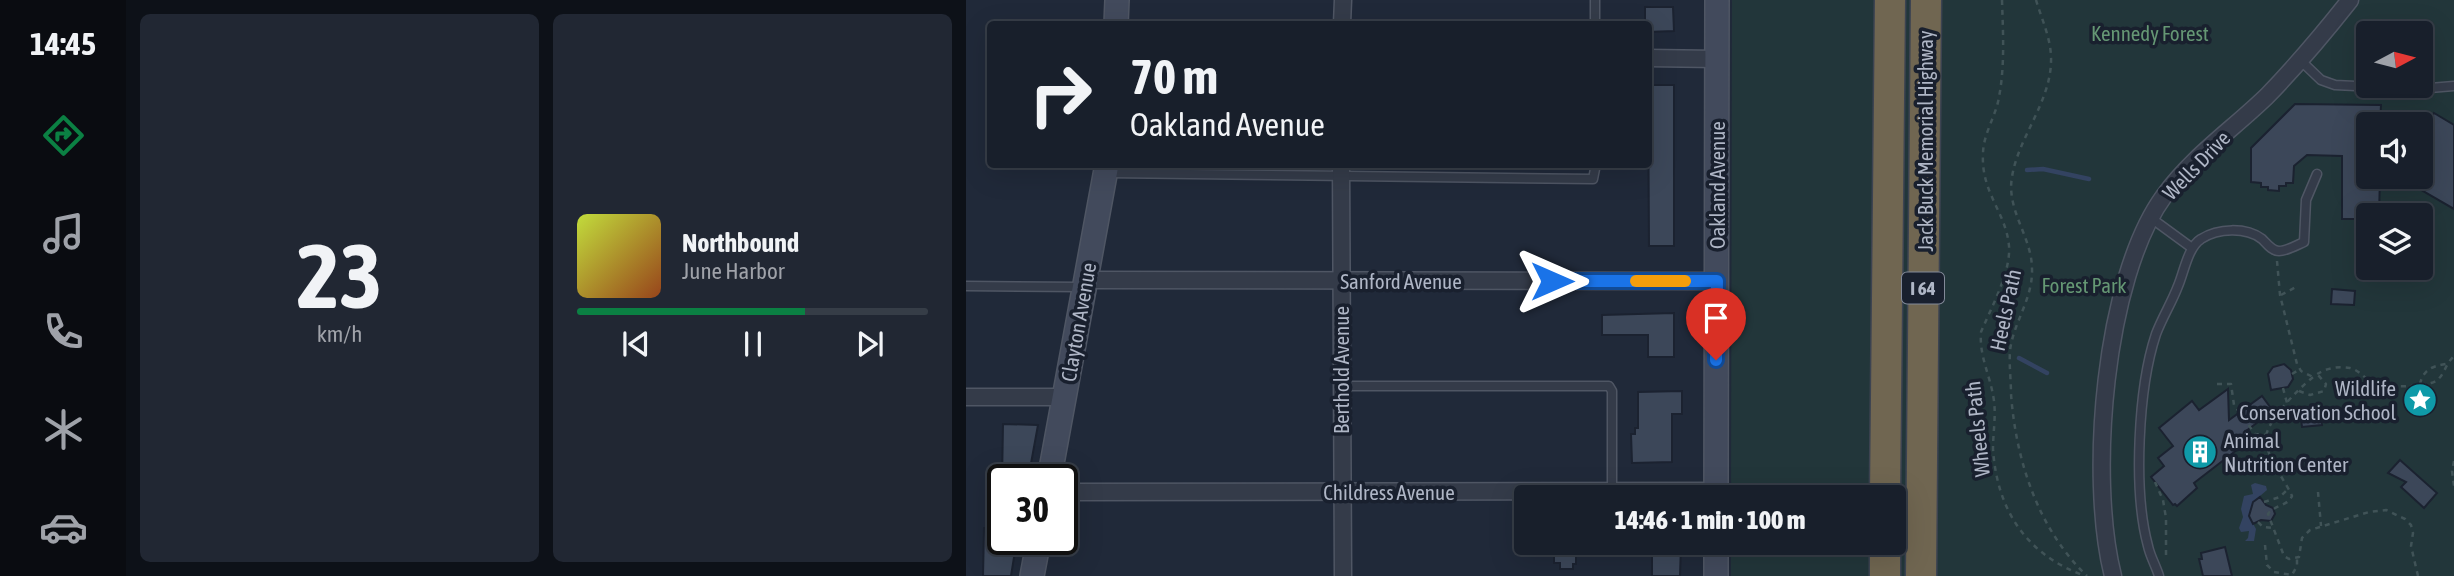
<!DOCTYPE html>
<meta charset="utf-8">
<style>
body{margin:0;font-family:"Asap Condensed",sans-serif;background:#212733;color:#f1f3f6;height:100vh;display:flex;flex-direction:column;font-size:26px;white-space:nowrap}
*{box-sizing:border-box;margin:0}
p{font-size:23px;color:#9fa2a9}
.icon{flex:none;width:38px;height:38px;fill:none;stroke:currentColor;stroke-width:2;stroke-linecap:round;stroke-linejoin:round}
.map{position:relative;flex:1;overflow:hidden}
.panel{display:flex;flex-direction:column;gap:14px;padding:14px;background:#0d1118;width:840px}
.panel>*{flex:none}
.guide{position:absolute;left:21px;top:21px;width:665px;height:147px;border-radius:7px;box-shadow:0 7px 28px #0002,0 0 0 2px #363d47;background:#181f2b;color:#f1f3f6;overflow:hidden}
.needle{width:46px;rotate:83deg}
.fabs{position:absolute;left:1390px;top:21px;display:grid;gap:14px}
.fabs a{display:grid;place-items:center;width:77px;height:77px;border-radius:7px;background:#181f2b;box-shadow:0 7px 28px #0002,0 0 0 2px #363d47;font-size:35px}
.speed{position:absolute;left:21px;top:464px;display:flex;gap:14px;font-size:35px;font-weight:700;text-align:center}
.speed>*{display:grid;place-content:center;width:91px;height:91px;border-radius:50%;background:#181f2b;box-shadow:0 7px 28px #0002,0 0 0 2px #363d47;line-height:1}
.speed .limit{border:4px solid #111;border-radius:10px;background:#fff;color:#111}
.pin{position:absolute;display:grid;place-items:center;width:60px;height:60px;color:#fff;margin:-72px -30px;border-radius:50% 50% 50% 0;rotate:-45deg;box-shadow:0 0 7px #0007}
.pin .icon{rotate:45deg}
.me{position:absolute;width:77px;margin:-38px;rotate:90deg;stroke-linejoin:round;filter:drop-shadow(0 0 5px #0008)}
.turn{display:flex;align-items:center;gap:24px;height:147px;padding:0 28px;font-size:32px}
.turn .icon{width:91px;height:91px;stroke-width:2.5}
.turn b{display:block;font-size:49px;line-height:60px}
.panel .widget{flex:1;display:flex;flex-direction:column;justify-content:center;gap:10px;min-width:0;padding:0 24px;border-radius:10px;background:#212733}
.panel .dial{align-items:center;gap:0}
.dial b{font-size:91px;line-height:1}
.song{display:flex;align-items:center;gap:21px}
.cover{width:84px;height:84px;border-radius:10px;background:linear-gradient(135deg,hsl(70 70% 55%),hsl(20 70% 35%))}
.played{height:7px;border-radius:4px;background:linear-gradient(90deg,#0b8043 65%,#363d47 65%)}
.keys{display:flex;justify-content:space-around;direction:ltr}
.panel .tiles{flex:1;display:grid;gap:14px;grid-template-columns:repeat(2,1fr)}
.trip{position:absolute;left:548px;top:485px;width:392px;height:70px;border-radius:7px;background:#181f2b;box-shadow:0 7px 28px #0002,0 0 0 2px #363d47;font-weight:800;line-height:70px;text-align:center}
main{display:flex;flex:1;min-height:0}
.tabs{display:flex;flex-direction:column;width:126px;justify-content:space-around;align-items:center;background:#0a0c11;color:#9fa2a9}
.tabs .icon{width:49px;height:49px}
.tabs .active{color:#0b8043}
.tabs b{font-size:32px;color:#f1f3f6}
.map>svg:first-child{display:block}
</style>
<main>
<nav class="tabs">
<b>14:45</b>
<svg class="icon active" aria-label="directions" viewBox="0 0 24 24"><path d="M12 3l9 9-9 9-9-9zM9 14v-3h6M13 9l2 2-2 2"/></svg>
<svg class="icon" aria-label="music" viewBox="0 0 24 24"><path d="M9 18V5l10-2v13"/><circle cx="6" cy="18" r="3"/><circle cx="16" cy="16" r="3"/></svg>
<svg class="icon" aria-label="phone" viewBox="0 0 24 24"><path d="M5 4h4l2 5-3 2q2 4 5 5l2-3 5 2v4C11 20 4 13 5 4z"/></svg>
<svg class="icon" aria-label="climate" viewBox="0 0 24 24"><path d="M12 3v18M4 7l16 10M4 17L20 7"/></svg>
<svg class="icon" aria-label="car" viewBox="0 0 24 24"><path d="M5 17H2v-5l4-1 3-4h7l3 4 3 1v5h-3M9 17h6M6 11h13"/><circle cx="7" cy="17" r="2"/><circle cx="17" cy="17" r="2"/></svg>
</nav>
<section class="panel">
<div class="tiles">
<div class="widget dial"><b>23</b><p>km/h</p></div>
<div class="widget">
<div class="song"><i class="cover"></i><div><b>Northbound</b><p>June Harbor</p></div></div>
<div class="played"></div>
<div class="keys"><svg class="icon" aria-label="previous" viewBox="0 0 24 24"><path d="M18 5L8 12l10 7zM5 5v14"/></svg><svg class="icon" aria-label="pause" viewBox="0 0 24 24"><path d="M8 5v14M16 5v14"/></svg><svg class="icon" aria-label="next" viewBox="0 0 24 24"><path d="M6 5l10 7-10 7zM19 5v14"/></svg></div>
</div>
</div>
</section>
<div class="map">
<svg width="1488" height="576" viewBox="0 0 1488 576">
<rect width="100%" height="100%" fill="#202939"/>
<path fill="#22363a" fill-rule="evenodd" d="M766,0H1488V576H765V543L928,542V497H765ZM1402,33H1454V86H1402ZM1402,124H1454V177H1402ZM1402,215H1454V268H1402Z"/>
<path fill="#334361" d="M1289,483L1300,486L1301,490L1287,502L1283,516L1290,529L1288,541H1279L1282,538L1283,531L1275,532L1273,528L1277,517L1275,509L1278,496L1287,494L1285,485Z"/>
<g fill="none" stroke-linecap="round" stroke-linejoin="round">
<g stroke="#334361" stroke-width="4.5">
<path d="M1061,170L1077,169L1123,179"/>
<path d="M1053,358L1081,373"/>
</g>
</g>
<g fill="#3c4759" stroke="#1b2230" stroke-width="2">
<path d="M679,7H707L708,31L682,32V24H679Z"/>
<path d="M682,85H708V246H683Z"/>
<path d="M1329,104L1415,105L1414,124H1402V177H1414L1413,215H1402V219H1376V156L1341,155L1328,166L1327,183H1320V186H1313V191L1302,190V187H1295V183L1285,182V148Z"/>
<path d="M1468,113L1488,125V209L1433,177H1454V137Z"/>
<path d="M1366,289L1389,291L1388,305L1365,304Z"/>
<path d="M708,313V357H682V335H636V315Z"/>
<path d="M1318,364L1325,370L1327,379L1322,387L1305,390L1302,374L1307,367Z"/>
<path d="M1262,389L1263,420L1296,396L1307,411L1280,431L1285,439L1228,483L1231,488L1211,506L1209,504L1207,505L1185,477L1198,466L1192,458L1207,446L1193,428L1226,401L1233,410Z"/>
<path d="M1464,390L1468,407L1446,412L1443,395Z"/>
<path d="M716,391V414H706V462L666,463L665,434H669V428H672V392Z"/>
<path d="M1354,408L1356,425L1336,427L1334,410Z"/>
<path d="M37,424L72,425L62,480H36Z"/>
<path d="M1434,460L1471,493L1458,508L1435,487L1440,482L1422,473Z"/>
<path d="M1294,497L1300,505L1307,508L1309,514L1305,521L1295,520L1287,524L1283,516L1287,502Z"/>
<path d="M18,528H37V539H51L45,576H17Z"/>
<path d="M588,542H610V564H607V569H594V563H588Z"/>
<path d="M686,545H715L714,576H686Z"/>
<path d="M1259,547L1266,576H1237L1233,559H1236L1235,553Z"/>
</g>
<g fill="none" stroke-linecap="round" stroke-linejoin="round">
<g stroke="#4f5664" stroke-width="11">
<g id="lane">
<path d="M629,24V0"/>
<path d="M1333,59L1355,80L1369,85L1452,89L1488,86"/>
<path d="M142,173L627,179L630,164"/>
<path d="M1185,218L1226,248"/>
<path d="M0,286L115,287"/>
<path d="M375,386H643L646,391V490"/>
<path d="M1193,576C1190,566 1184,556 1182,546C1167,491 1172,388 1190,334C1196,318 1206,302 1212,286C1218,272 1222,247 1235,239C1252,228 1280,227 1296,239C1301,244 1306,251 1313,251C1321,251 1331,245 1338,242L1340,200L1351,174"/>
</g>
</g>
<g stroke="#4f5664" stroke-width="19">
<g id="street">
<path d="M376,24L377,0"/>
<path d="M682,58L751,59"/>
<path d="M375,164L377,576"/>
<path d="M119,280L751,281"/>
<path d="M0,397H98"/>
<path d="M96,492L750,491"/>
<path d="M1147,576C1122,478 1138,278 1198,196C1226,157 1267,129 1301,96C1330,66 1358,33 1384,0"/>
</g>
</g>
<g stroke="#4f5664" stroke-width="26">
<g id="secondary">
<path d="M150,24L151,0"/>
<path d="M83,480L141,164"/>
<path d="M750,497L751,0"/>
<path d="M66,576L73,539"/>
<path d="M750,576V542"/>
</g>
</g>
<g stroke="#3c4351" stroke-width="33">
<g id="highway">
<path d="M919,497L924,0"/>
<path d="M919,576V542"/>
<path d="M955,576L960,0"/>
</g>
</g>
<g stroke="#405357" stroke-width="2.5" stroke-dasharray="5 5" stroke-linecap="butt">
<path d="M1036,0C1037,32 1039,66 1033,97C1030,116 1017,134 1017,154C1015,193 1040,212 1043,246C1045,272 1025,308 1015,332C1013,357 1025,377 1028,401C1030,417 1027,433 1027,449C1031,511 1061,555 1119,576"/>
<path d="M1070,0C1076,20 1086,41 1085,62C1084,103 1052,138 1046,177C1040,210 1066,237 1066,269C1067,299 1047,323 1044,351C1043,365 1045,380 1045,394C1050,461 1072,529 1121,576"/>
<path d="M1311,261L1314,295L1331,364L1335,371L1347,377"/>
<path d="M1315,295L1330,287"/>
<path d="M1326,374L1334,369"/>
<path d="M1251,384H1265L1268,405L1289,434L1300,435"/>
<path d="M1454,384C1457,370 1466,366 1480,364"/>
<path d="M1445,385L1447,394"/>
<path d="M1317,388L1321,403"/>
<path d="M1333,391L1344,395L1358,391L1360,384L1352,375"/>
<path d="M1488,461L1486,471L1488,486"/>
<path d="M1189,482L1197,500L1200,518V559"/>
<path d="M1352,492L1355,526"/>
<path d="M1298,502L1314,497L1322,489"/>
<path d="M1292,522L1297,527L1307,528"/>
<path d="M1299,545L1301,565L1308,572L1326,575L1331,566V559"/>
<path d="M1452,576L1445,546L1447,533L1445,525L1439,519L1420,510L1403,512L1344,530L1336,538L1333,557L1323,559L1318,556L1302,514C1308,505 1322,506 1326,496C1318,478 1300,458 1300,438C1299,422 1339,381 1353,373C1361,368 1374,366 1384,368C1393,370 1398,378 1406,382C1417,388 1452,387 1465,383C1478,380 1478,365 1488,356"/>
</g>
<use href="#lane" stroke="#343b49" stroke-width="8"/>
<use href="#street" stroke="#343b49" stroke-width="16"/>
<use href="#secondary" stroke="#424a5c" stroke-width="23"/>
<use href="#highway" stroke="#706651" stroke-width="30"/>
</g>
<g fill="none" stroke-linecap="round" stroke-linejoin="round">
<g stroke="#114b97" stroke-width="18">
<path id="route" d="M586,281H751L750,360"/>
</g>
<use href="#route" stroke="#1a73e8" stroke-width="12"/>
<path stroke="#f59e0b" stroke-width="12" d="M670,281H719"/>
</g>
<defs>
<g id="sight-disc" transform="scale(1.75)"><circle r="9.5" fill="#0f9aa8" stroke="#19202e"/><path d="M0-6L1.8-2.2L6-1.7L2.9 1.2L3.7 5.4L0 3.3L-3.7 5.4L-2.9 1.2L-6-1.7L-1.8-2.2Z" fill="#fff"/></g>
<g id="building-disc" transform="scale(1.75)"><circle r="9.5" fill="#0f9aa8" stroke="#19202e"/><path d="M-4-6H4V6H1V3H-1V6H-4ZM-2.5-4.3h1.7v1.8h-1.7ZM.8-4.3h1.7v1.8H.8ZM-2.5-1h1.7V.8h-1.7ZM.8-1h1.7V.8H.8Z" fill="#fff"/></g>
</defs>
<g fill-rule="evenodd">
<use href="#sight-disc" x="1454" y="400"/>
<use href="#building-disc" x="1234" y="452"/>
</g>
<g text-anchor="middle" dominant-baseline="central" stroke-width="7" stroke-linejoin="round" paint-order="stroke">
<rect fill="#19202e" stroke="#828998" stroke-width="2" x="936" y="272.5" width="42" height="31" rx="5"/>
<g font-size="19" font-weight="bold" fill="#afb6c6">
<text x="957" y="288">I 64</text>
</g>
<g font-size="21" fill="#659774" stroke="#19202e">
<text x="1184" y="33">Kennedy Forest</text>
<text x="1118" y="285">Forest Park</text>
</g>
<g font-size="21" fill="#afb6c6" stroke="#19202e">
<text transform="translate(959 141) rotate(-90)">Jack Buck Memorial Highway</text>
<text transform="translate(1230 165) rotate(-46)">Wells Drive</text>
<text transform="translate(751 185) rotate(-90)">Oakland Avenue</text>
<text x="435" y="281">Sanford Avenue</text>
<text transform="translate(1039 310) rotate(-78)">Heels Path</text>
<text transform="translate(112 322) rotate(-80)">Clayton Avenue</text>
<text transform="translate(375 370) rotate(-90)">Berthold Avenue</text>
<text transform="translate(1011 429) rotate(-96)">Wheels Path</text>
<text x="423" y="492">Childress Avenue</text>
</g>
<g font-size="21" fill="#afb6c6" stroke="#19202e" text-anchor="end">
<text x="1430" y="388">Wildlife<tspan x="1430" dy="24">Conservation School</tspan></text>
<text x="1258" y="440" text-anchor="start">Animal<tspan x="1258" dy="24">Nutrition Center</tspan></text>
</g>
</g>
</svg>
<div class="fabs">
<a><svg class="needle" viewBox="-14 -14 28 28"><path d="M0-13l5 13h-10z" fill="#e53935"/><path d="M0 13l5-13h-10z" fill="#9fa2a9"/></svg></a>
<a><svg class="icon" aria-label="sound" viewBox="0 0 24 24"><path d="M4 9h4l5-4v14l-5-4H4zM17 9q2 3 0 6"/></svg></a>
<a><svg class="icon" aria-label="layers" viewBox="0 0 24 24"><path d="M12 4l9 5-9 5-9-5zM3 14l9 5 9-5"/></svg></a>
</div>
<div class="speed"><div class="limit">30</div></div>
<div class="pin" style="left:750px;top:360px;background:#d93025"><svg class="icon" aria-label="arrive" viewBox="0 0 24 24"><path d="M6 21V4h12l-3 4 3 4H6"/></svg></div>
<svg class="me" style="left:586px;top:281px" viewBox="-20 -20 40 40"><path d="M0-17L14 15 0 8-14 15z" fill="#1a73e8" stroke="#fff" stroke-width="4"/></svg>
<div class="trip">14:46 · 1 min · 100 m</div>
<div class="guide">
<div class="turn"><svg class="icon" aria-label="right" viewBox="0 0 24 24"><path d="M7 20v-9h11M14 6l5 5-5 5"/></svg><div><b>70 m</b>Oakland Avenue</div></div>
</div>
</div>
</main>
